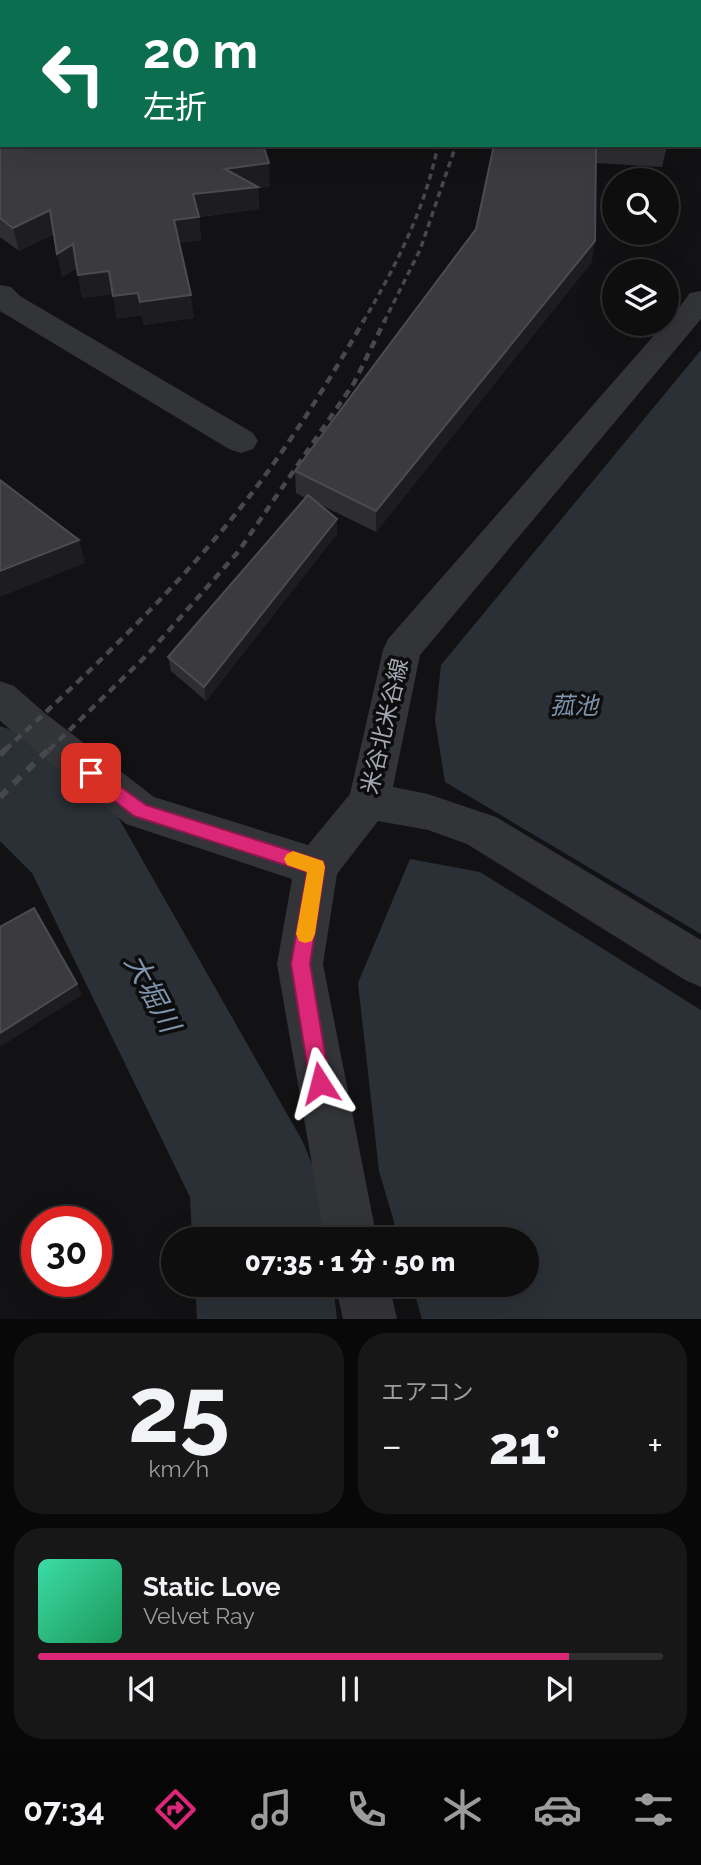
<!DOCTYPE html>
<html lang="ja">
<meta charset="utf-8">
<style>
body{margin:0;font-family:Raleway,"Noto Sans JP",sans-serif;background:#171718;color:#f1f3f6;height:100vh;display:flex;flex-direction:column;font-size:26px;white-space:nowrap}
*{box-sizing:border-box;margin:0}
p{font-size:23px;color:#9b9c9e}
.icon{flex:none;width:38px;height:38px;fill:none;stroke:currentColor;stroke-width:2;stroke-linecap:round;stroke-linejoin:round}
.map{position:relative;height:1319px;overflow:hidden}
.drawer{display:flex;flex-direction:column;gap:14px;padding:14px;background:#080808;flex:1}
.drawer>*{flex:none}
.banner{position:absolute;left:0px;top:0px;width:702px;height:147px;box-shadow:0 7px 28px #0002,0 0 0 2px #2e2e2f;background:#0b6e4f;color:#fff;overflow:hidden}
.fabs{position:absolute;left:602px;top:168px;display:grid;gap:14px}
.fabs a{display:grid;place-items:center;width:77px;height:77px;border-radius:50%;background:#0e0e0f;box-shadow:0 7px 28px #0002,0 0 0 2px #2e2e2f;font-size:35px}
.speed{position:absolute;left:21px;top:1206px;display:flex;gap:14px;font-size:35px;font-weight:700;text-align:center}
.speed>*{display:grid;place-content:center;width:91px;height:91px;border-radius:50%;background:#0e0e0f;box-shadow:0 7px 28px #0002,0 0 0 2px #2e2e2f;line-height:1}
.speed .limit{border:10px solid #d22;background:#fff;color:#111}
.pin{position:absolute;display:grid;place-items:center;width:60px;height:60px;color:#fff;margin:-30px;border-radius:14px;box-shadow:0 4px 10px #0006}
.me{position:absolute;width:77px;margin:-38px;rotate:351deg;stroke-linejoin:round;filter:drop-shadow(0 0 5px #0008)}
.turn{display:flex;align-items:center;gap:24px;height:147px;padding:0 28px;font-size:32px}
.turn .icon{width:91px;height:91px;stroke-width:2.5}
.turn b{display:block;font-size:49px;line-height:60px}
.big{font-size:52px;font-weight:800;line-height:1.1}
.drawer .card{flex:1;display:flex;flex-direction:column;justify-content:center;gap:10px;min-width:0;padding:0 24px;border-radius:28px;background:#171718}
.drawer .dial{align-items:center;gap:0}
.dial b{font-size:91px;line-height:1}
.song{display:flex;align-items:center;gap:21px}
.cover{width:84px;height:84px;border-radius:10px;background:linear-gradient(135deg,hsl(160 70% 55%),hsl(150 70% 35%))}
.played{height:7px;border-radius:4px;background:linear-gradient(90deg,#db2777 85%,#2e2e2f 85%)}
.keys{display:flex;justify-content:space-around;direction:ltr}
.heat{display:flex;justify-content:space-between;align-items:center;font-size:38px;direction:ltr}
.drawer .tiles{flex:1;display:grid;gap:14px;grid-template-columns:1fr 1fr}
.card:last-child{grid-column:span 2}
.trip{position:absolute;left:161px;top:1227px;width:378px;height:70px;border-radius:35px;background:#0e0e0f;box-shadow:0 7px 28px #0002,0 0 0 2px #2e2e2f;font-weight:800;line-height:70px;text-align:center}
.tabs{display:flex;height:112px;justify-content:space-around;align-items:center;background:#060606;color:#9b9c9e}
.tabs .icon{width:49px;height:49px}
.tabs .on{color:#db2777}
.tabs b{font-size:32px;color:#f1f3f6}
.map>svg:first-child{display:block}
</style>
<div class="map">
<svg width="701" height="1319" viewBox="0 0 701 1319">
<rect width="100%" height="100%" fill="#121214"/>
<g fill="#2a3036">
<path d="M701,350V934L445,782L435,720L441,665Z"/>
<path d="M410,859L480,872L701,1010V1319H422L412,1285L527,1284V1239H399L379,1171L358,983Z"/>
</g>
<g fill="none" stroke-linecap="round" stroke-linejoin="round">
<g fill="#2a3036" fill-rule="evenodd">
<path d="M0,726L38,739L110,803L303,1142L322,1189L328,1239H192L190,1197L32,873L0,841Z"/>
<path d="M195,1284H333L337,1319H197Z"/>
</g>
<path fill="#333438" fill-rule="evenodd" d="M400,0H422L423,2H400Z"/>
<g fill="#333438" fill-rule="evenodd">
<path d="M0,285L11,287L20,296L253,433L258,441L253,449L241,453L229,449L0,311Z"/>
<path d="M701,291V319L420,655L393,787L428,794L496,817L701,940V987L685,980L467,844L428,830L378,821L337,874L323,964L377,1239H325L277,964L292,879L126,824L0,721V681L14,686L46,714L154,797L308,845L350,794L383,650L388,639L664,324H667L690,293Z"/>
<path d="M335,1284H389L397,1319H343Z"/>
</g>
<g fill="#585a60" fill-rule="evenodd">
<path d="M80,0H102L79,2Z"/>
<path d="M0,83H2L0,100Z"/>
</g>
<g stroke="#47484d" stroke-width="3.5" stroke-dasharray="6 4.5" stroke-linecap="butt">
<path d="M363,322C396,266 425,209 438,145"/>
<path d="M384,322L420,250L456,145"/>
</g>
<g stroke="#47484d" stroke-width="4.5" stroke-dasharray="8 6" stroke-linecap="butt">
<path d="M5,750C82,679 158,607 225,527C278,463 323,392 364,320"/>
<path d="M49,750L148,654L238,552L354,383L385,320"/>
</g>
<g stroke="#47484d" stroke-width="6" stroke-dasharray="10 9" stroke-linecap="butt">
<path d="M0,755L7,748"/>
<path d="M0,797L50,748"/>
</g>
</g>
<g fill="#2e2e31">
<path d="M0,141L270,186L258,188L259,209L199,217L201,240L179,243L194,318L144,325L142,315L117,319L113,294L82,298L77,268L62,277L54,234L19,251L0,237Z"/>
<path d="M494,145L667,146L662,167L596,163L595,241L591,263L376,532L319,504L337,534L206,701L171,671L168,657L306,498L296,493L295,471L476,229Z"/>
</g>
<g fill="#1d1d1f">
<path d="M29,0H39L38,2H27Z"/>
<path d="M2,25V42L0,44V26Z"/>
<path d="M269,163L270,186L258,188L259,209L196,217L193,194L225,169Z"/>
<path d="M50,210L55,233L19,251L13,228Z"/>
<path d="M199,217L201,240L177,243L174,220Z"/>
<path d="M595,241L591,263L376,532V511Z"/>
<path d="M73,244L78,267L62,277L57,254Z"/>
<path d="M109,271L113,294L82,298L78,275Z"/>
<path d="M138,293L142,315L117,319L113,296Z"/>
<path d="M191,295L194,318L144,325L140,302Z"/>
<path d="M337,519V534L206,701L204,687Z"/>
<path d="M79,540L85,563L0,597V571Z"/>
<path d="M77,984L82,995L0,1047V1033Z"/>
</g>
<g fill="#3b3b3f" stroke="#4b4c51" stroke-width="2">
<path d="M1,0H29L27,2H2V25L0,26Z"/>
<rect x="144" y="0" width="255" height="2"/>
<path d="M2,140V145H263L269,163L225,169L258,187L193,194L199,217L174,220L191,295L140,302L138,293L113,296L109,271L78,275L73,244L57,254L50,210L13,228L0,218V141Z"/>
<path d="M494,145H596L595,241L376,511L295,471L476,229Z"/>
<path d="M0,480L79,540L0,571Z"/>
<path d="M308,495L337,519L204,687L168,657Z"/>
<path d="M34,908L77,984L0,1033V927Z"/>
</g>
<path fill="#db2777" stroke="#8e194d" stroke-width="2" d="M91,766L146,805L323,861L325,867L310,964L330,1083L327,1090L320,1093L313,1090L310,1083L291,964L307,872L134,816L85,778L83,773L85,768Z"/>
<path fill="#f59e0b" d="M293,851L323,861L325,867L315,934L312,941L305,943L299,941L296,934L307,872L287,865L284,859L287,854Z"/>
<g text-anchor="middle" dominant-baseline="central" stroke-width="7" stroke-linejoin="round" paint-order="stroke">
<g font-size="23" fill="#a5a8b3" stroke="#0d0d0e">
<text transform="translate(384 726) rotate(-77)">米谷北米谷線</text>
</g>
<g font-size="24" font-style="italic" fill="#7e93ac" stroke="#0d0d0e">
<text x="574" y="705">菰池</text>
</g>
<g font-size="28" font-style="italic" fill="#7e93ac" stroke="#0d0d0e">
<text transform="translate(152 993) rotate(62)">大堀川</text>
</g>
</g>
</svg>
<div class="fabs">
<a><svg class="icon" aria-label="search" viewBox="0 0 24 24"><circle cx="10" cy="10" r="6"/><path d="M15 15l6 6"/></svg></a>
<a><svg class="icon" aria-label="layers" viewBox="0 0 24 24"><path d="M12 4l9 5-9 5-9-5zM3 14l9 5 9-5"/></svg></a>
</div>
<div class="speed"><div class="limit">30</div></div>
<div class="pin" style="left:91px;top:773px;background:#d93025"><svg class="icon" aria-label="arrive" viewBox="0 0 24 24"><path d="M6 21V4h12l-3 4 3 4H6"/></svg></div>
<svg class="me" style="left:320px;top:1083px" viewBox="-20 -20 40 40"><path d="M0-17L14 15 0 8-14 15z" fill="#db2777" stroke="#fff" stroke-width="4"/></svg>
<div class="trip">07:35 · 1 分 · 50 m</div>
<div class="banner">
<div class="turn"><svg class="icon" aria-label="left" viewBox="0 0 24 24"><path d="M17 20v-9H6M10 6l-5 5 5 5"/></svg><div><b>20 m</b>左折</div></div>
</div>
</div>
<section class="drawer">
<div class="tiles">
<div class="card dial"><b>25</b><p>km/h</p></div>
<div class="card"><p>エアコン</p>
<div class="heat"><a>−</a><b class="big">21°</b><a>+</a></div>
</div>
<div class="card">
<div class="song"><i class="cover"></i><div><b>Static Love</b><p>Velvet Ray</p></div></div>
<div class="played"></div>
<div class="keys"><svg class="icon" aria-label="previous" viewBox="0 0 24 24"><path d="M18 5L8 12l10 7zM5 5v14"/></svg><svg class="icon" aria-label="pause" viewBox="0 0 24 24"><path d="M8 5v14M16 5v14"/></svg><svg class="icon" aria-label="next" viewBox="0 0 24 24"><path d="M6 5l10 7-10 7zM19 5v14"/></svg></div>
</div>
</div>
</section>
<nav class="tabs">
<b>07:34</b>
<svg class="icon on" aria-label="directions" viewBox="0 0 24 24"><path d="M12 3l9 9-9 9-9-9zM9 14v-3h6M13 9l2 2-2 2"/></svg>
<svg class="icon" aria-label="music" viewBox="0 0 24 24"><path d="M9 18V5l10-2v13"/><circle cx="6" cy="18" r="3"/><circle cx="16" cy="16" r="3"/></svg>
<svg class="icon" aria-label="phone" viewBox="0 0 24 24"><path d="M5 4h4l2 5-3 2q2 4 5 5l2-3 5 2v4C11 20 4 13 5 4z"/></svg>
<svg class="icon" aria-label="climate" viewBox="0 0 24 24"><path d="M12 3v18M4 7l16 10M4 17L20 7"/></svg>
<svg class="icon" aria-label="car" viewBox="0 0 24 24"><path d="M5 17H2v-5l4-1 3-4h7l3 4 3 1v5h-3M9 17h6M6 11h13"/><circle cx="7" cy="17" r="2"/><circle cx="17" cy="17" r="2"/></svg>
<svg class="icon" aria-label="filters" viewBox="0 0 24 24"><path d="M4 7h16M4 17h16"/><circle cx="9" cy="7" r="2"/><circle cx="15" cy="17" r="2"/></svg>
</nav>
